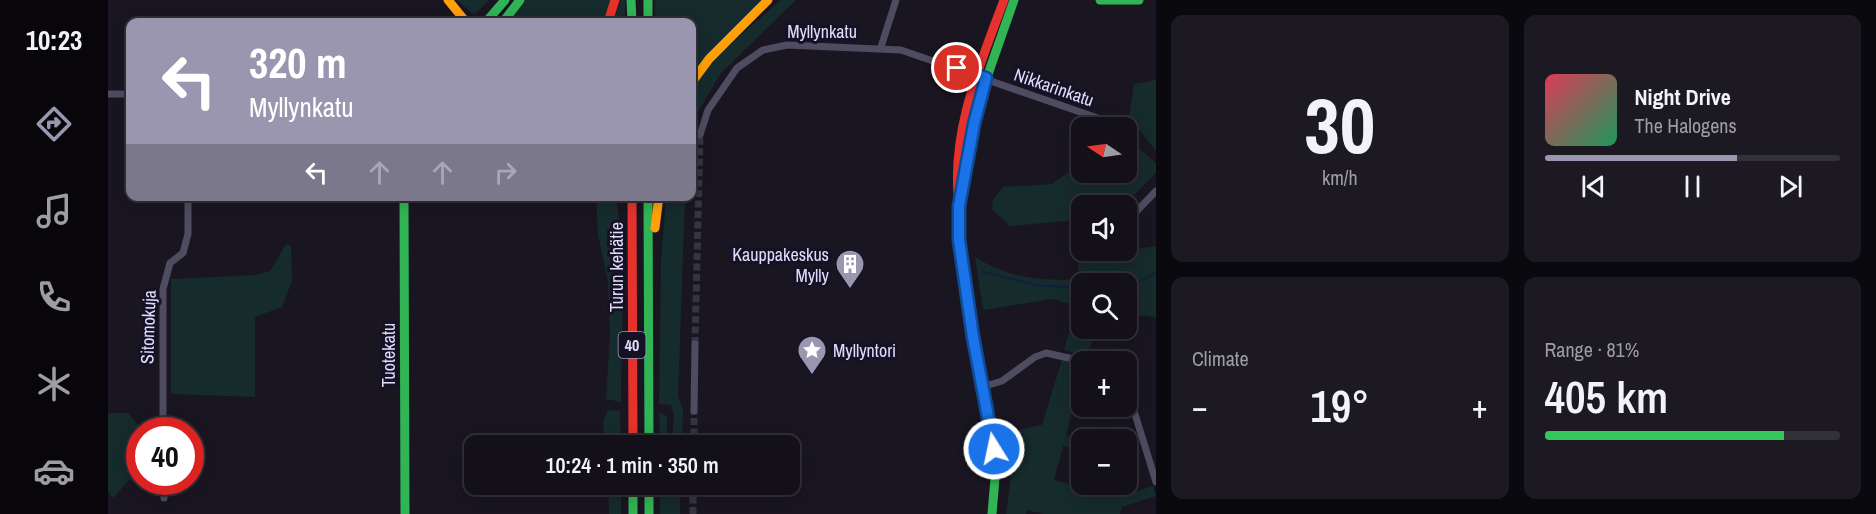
<!DOCTYPE html>
<meta charset="utf-8">
<style>
body{margin:0;font-family:"Archivo Narrow",sans-serif;background:#1c1922;color:#f1f3f6;height:100vh;display:flex;flex-direction:column;font-size:22px;white-space:nowrap}
*{box-sizing:border-box;margin:0}
p{font-size:20px;color:#9d9da2}
.icon{flex:none;width:33px;height:33px;fill:none;stroke:currentColor;stroke-width:2;stroke-linecap:round;stroke-linejoin:round}
.map{position:relative;flex:1;overflow:hidden}
.drawer{display:flex;flex-direction:column;gap:15px;padding:15px;background:#0a090e;width:720px}
.drawer>*{flex:none}
.banner{position:absolute;left:18px;top:18px;width:570px;height:183px;border-radius:12px;box-shadow:0 3px 15px #0003,0 0 0 2px #323038;background:#9a96af;color:#fff;overflow:hidden}
.needle{width:39px;rotate:283deg}
.buttons{position:absolute;left:963px;top:117px;display:grid;gap:12px}
.buttons a{display:grid;place-items:center;width:66px;height:66px;border-radius:12px;background:#131019;box-shadow:0 3px 15px #0003,0 0 0 2px #323038;font-size:30px}
.speed{position:absolute;left:18px;top:417px;display:flex;gap:12px;font-size:30px;font-weight:700;text-align:center}
.speed>*{display:grid;place-content:center;width:78px;height:78px;border-radius:50%;background:#131019;box-shadow:0 3px 15px #0003,0 0 0 2px #323038;line-height:1}
.speed .limit{border:9px solid #d22;background:#fff;color:#111}
.pin{position:absolute;display:grid;place-items:center;width:51px;height:51px;color:#fff;margin:-26px;border:3px solid #fff;border-radius:50%;box-shadow:0 2px 6px #0007}
.me{position:absolute;width:66px;margin:-33px;rotate:350deg;stroke-linejoin:round;filter:drop-shadow(0 0 4px #0008)}
.turn{display:flex;align-items:center;gap:21px;height:126px;padding:0 24px;font-size:27px}
.turn .icon{width:78px;height:78px;stroke-width:2.5}
.turn b{display:block;font-size:42px;line-height:51px}
.lanes{display:flex;align-items:center;height:57px;padding:0 24px;background:#0003;justify-content:center;gap:30px;direction:ltr}
.lanes .off{opacity:.35}
.big{font-size:45px;font-weight:600;line-height:1.1}
.drawer .widget{flex:1;display:flex;flex-direction:column;justify-content:center;gap:9px;min-width:0;padding:0 21px;border-radius:12px;background:#1c1922}
.drawer .dial{align-items:center;gap:0}
.dial b{font-size:78px;line-height:1}
.song{display:flex;align-items:center;gap:18px}
.cover{width:72px;height:72px;border-radius:9px;background:linear-gradient(135deg,hsl(350 70% 55%),hsl(150 70% 35%))}
.played{height:6px;border-radius:3px;background:linear-gradient(90deg,#9a96af 65%,#323038 65%)}
.keys{display:flex;justify-content:space-around;direction:ltr}
.heat{display:flex;justify-content:space-between;align-items:center;font-size:33px;direction:ltr}
.charge{height:9px;border-radius:4px;background:linear-gradient(90deg,#34c759 81%,#323038 0)}
.drawer .tiles{flex:1;display:grid;gap:15px;grid-template-columns:repeat(2,1fr)}
.trip{position:absolute;left:356px;top:435px;width:336px;height:60px;border-radius:12px;background:#131019;box-shadow:0 3px 15px #0003,0 0 0 2px #323038;font-weight:600;line-height:60px;text-align:center}
main{display:flex;flex:1;min-height:0}
.tab-bar{display:flex;flex-direction:column;width:108px;justify-content:space-around;align-items:center;background:#08060a;color:#9d9da2}
.tab-bar .icon{width:42px;height:42px}
.tab-bar .selected{color:#9a96af}
.tab-bar b{font-size:27px;color:#f1f3f6}
.map>svg:first-child{display:block}
</style>
<main>
<nav class="tab-bar">
<b>10:23</b>
<svg class="icon selected" aria-label="directions" viewBox="0 0 24 24"><path d="M12 3l9 9-9 9-9-9zM9 14v-3h6M13 9l2 2-2 2"/></svg>
<svg class="icon" aria-label="music" viewBox="0 0 24 24"><path d="M9 18V5l10-2v13"/><circle cx="6" cy="18" r="3"/><circle cx="16" cy="16" r="3"/></svg>
<svg class="icon" aria-label="phone" viewBox="0 0 24 24"><path d="M5 4h4l2 5-3 2q2 4 5 5l2-3 5 2v4C11 20 4 13 5 4z"/></svg>
<svg class="icon" aria-label="climate" viewBox="0 0 24 24"><path d="M12 3v18M4 7l16 10M4 17L20 7"/></svg>
<svg class="icon" aria-label="car" viewBox="0 0 24 24"><path d="M5 17H2v-5l4-1 3-4h7l3 4 3 1v5h-3M9 17h6M6 11h13"/><circle cx="7" cy="17" r="2"/><circle cx="17" cy="17" r="2"/></svg>
</nav>
<div class="map">
<svg width="1048" height="514" viewBox="0 0 1048 514">
<rect width="100%" height="100%" fill="#191621"/>
<g fill="#162b2c">
<path d="M349,0H381L366,15Z"/>
<path d="M418,0H503L495,22H401Z"/>
<path d="M513,0H517V22H505Z"/>
<path d="M547,0H654L584,74V22H547Z"/>
<path d="M673,0H688L613,73L584,122C584,114 581,102 584,94C590,68 652,19 673,0Z"/>
<path d="M1048,80V151L1021,117L1026,84Z"/>
<path d="M1019,138L1048,163V173L1016,205L974,206V250L1009,252L1048,246V323L1047,317L1019,314L1018,284H974V328L987,329L980,357L956,350L969,306L945,299L875,310L867,257C898,277 934,282 971,279L968,220L902,226L884,209L885,200L895,187L944,184L973,163L974,172H1018Z"/>
<path d="M488,197H508C519,263 513,334 513,402L498,399L502,335L500,282L490,235Z"/>
<path d="M558,197H577L570,396L575,410L574,445H564L566,414L563,405L551,404L553,262Z"/>
<path d="M178,244L183,246L184,281L174,307L147,317V397L63,394V279L147,275L162,271Z"/>
<path d="M954,359L973,364V375L958,436L973,440V450L955,446L946,480L1011,497L1045,486L1048,496L1014,507L1012,514H936L919,510L918,514H898L904,469L897,432L934,425Z"/>
<path d="M500,410L512,411L513,445H497L495,422Z"/>
<path d="M551,412L559,416V445H552Z"/>
<path d="M0,413H20L34,430H32L31,479L21,480L5,498L0,491Z"/>
<path d="M500,485H513V514H501Z"/>
<rect x="552" y="485" width="20" height="29"/>
</g>
<g fill="none" stroke-linecap="round" stroke-linejoin="round">
<g stroke="#121f3d" stroke-width="2">
<path d="M875,272L932,286L974,287"/>
<path d="M1018,286L1026,285L1048,272"/>
</g>
<g stroke="#373442" stroke-width="7" stroke-dasharray="7 3.5" stroke-linecap="butt">
<path d="M587,344L592,135"/>
<path d="M586,446V411"/>
<path d="M585,514V484"/>
</g>
<g stroke="#4f4c61" stroke-width="7">
<path d="M773,47L788,0"/>
<path d="M0,94H22"/>
<path d="M592,135L600,110L629,68L655,50L679,45L793,50L1004,123"/>
<path d="M1025,215L1048,191"/>
<path d="M1018,385L1048,482"/>
<path d="M874,387L894,381L927,357L938,353L979,362"/>
<path d="M586,411L587,344"/>
<path d="M55,430V289L62,263L75,253L80,234V196"/>
<path d="M56,482V498"/>
</g>
<g stroke="#30b455" stroke-width="9">
<path d="M523,0L524,22"/>
<path d="M540,0V22"/>
<path d="M992,0H1031"/>
<path d="M378,22L397,0"/>
<path d="M395,22L412,0"/>
<path d="M296,196L297,514"/>
<path d="M540,196L541,446"/>
<path d="M525,484V514"/>
<path d="M541,484V514"/>
<path d="M884,514L888,466L852,255L851,212L872,97L906,0"/>
</g>
<g stroke="#ff9f0a" stroke-width="9">
<path d="M340,0L358,22"/>
<path d="M584,82L601,59L660,0"/>
<path d="M547,228L551,196"/>
</g>
<g stroke="#e5322d" stroke-width="9">
<path d="M500,22L507,0"/>
<path d="M524,196L525,446"/>
<path d="M851,204C842,133 872,65 896,0"/>
</g>
</g>
<g fill="none" stroke-linecap="round" stroke-linejoin="round">
<g stroke="#114b97" stroke-width="15">
<path id="route" d="M849,68L878,78L866,124L851,206V240L865,337L886,449"/>
</g>
<use href="#route" stroke="#1a73e8" stroke-width="10"/>
</g>
<defs>
<g id="building-pin" transform="scale(1.5)"><path d="M0 17L-7.5 6A9.5 9.5 0 1 1 7.5 6Z" fill="#9a96af" stroke="#161225"/><path d="M-4-6H4V6H1V3H-1V6H-4ZM-2.5-4.3h1.7v1.8h-1.7ZM.8-4.3h1.7v1.8H.8ZM-2.5-1h1.7V.8h-1.7ZM.8-1h1.7V.8H.8Z" fill="#fff"/></g>
<g id="sight-pin" transform="scale(1.5)"><path d="M0 17L-7.5 6A9.5 9.5 0 1 1 7.5 6Z" fill="#9a96af" stroke="#161225"/><path d="M0-6L1.8-2.2L6-1.7L2.9 1.2L3.7 5.4L0 3.3L-3.7 5.4L-2.9 1.2L-6-1.7L-1.8-2.2Z" fill="#fff"/></g>
</defs>
<g fill-rule="evenodd">
<use href="#building-pin" x="742" y="264"/>
<use href="#sight-pin" x="704" y="350"/>
</g>
<g text-anchor="middle" dominant-baseline="central" stroke-width="6" stroke-linejoin="round" paint-order="stroke">
<rect fill="#161225" stroke="#a39fbb" stroke-width="1.5" x="510.5" y="332" width="27" height="26" rx="4.5"/>
<g font-size="16" font-weight="bold" fill="#e0dbfb">
<text x="524" y="345">40</text>
</g>
<g font-size="18" fill="#e0dbfb" stroke="#161225">
<text x="714" y="31">Myllynkatu</text>
<text transform="translate(946 87) rotate(19)">Nikkarinkatu</text>
<text transform="translate(508 267) rotate(-90)">Turun kehätie</text>
<text transform="translate(40 327) rotate(-88)">Sitomokuja</text>
<text transform="translate(280 355) rotate(-90)">Tuotekatu</text>
</g>
<g font-size="18" fill="#e0dbfb" stroke="#161225" text-anchor="end">
<text x="721" y="254">Kauppakeskus<tspan x="721" dy="21">Mylly</tspan></text>
<text x="725" y="350" text-anchor="start">Myllyntori</text>
</g>
</g>
</svg>
<div class="buttons">
<a><svg class="needle" viewBox="-14 -14 28 28"><path d="M0-13l5 13h-10z" fill="#e53935"/><path d="M0 13l5-13h-10z" fill="#9d9da2"/></svg></a>
<a><svg class="icon" aria-label="sound" viewBox="0 0 24 24"><path d="M4 9h4l5-4v14l-5-4H4zM17 9q2 3 0 6"/></svg></a>
<a><svg class="icon" aria-label="search" viewBox="0 0 24 24"><circle cx="10" cy="10" r="6"/><path d="M15 15l6 6"/></svg></a>
<a>+</a>
<a>−</a>
</div>
<div class="speed"><div class="limit">40</div></div>
<div class="pin" style="left:849px;top:68px;background:#d93025"><svg class="icon" aria-label="arrive" viewBox="0 0 24 24"><path d="M6 21V4h12l-3 4 3 4H6"/></svg></div>
<svg class="me" style="left:886px;top:449px" viewBox="-20 -20 40 40"><circle r="17" fill="#1a73e8" stroke="#fff" stroke-width="3"/><path d="M0-11L8 9 0 5-8 9z" fill="#fff"/></svg>
<div class="trip">10:24 · 1 min · 350 m</div>
<div class="banner">
<div class="turn"><svg class="icon" aria-label="left" viewBox="0 0 24 24"><path d="M17 20v-9H6M10 6l-5 5 5 5"/></svg><div><b>320 m</b>Myllynkatu</div></div>
<div class="lanes"><svg class="icon" aria-label="left" viewBox="0 0 24 24"><path d="M17 20v-9H6M10 6l-5 5 5 5"/></svg><svg class="icon off" aria-label="ahead" viewBox="0 0 24 24"><path d="M12 20V5M6 11l6-6 6 6"/></svg><svg class="icon off" aria-label="ahead" viewBox="0 0 24 24"><path d="M12 20V5M6 11l6-6 6 6"/></svg><svg class="icon off" aria-label="right" viewBox="0 0 24 24"><path d="M7 20v-9h11M14 6l5 5-5 5"/></svg></div>
</div>
</div>
<section class="drawer">
<div class="tiles">
<div class="widget dial"><b>30</b><p>km/h</p></div>
<div class="widget">
<div class="song"><i class="cover"></i><div><b>Night Drive</b><p>The Halogens</p></div></div>
<div class="played"></div>
<div class="keys"><svg class="icon" aria-label="previous" viewBox="0 0 24 24"><path d="M18 5L8 12l10 7zM5 5v14"/></svg><svg class="icon" aria-label="pause" viewBox="0 0 24 24"><path d="M8 5v14M16 5v14"/></svg><svg class="icon" aria-label="next" viewBox="0 0 24 24"><path d="M6 5l10 7-10 7zM19 5v14"/></svg></div>
</div>
<div class="widget"><p>Climate</p>
<div class="heat"><a>−</a><b class="big">19°</b><a>+</a></div>
</div>
<div class="widget"><p>Range · 81%</p><b class="big">405 km</b><div class="charge"></div></div>
</div>
</section>
</main>
